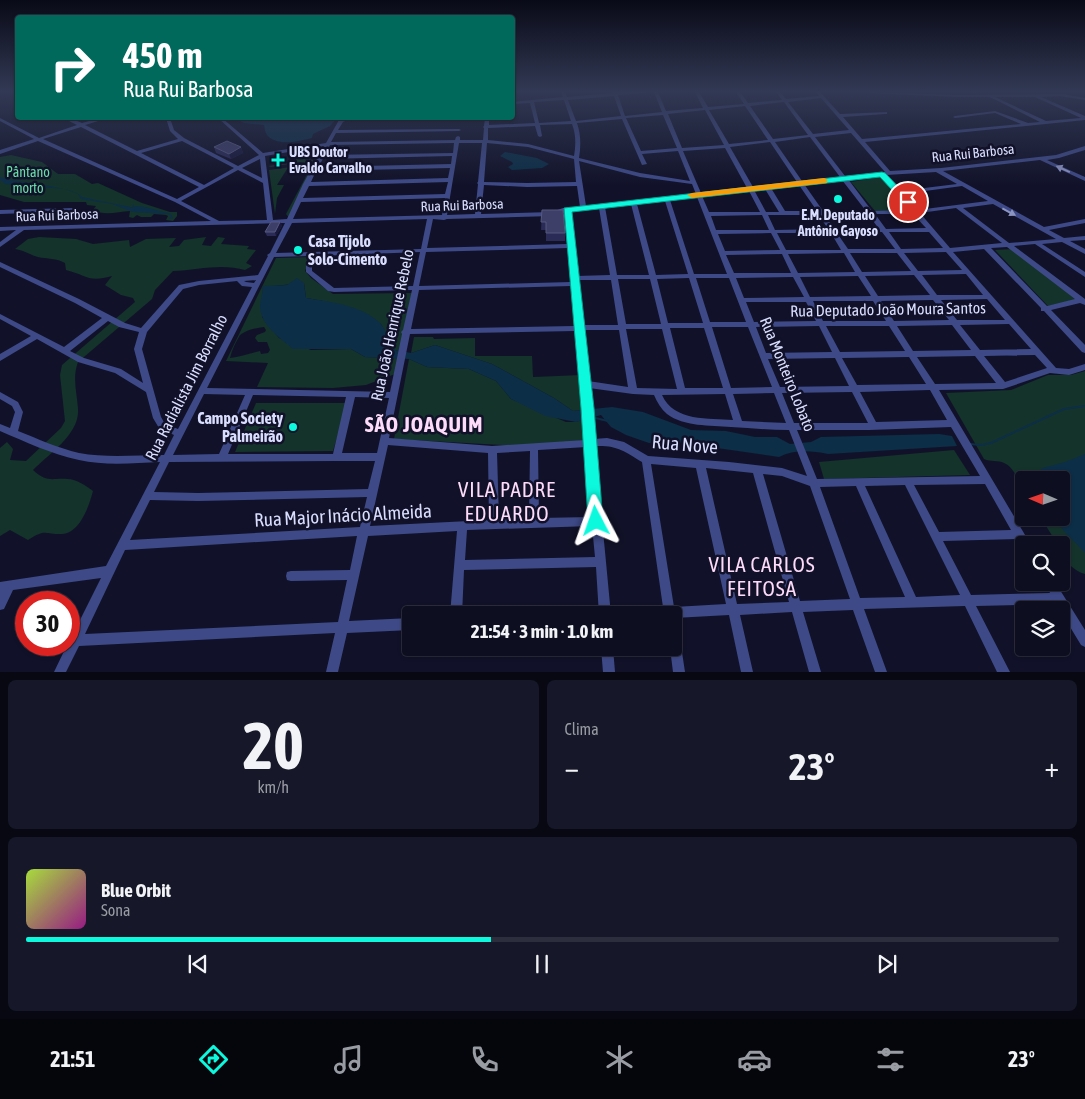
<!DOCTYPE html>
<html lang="pt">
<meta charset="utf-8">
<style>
body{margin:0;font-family:"Asap Condensed",sans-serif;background:#161728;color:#f1f3f6;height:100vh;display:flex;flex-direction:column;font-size:19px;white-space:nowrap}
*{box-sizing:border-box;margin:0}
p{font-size:16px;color:#9a9ca4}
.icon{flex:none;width:28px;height:28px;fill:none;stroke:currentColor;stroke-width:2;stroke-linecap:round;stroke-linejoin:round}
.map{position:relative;height:672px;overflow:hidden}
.drawer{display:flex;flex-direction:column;gap:8px;padding:8px;background:#070811;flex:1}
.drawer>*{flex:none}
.hud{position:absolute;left:15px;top:15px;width:500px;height:105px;border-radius:5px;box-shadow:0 1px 4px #0004,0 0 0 1px #2d2e3d;background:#00695c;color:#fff;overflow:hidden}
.needle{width:32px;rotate:272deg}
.buttons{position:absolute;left:1015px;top:471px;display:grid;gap:10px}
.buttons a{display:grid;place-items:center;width:55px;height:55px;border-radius:5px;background:#0d0e1f;box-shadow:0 1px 4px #0004,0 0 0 1px #2d2e3d;font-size:25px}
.speed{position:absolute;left:15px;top:591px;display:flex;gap:10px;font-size:25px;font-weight:700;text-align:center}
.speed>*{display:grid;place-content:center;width:65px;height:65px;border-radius:50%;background:#0d0e1f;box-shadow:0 1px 4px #0004,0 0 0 1px #2d2e3d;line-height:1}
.speed .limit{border:8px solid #d22;background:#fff;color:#111}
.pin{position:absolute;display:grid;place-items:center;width:42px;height:42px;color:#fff;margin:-21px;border:2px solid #fff;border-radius:50%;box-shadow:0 1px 5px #0007}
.me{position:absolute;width:55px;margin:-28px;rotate:356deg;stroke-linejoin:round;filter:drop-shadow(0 0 4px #0008)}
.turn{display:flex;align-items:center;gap:18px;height:105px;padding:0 25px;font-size:22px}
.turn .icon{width:65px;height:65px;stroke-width:2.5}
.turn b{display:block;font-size:35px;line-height:42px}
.big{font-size:38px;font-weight:700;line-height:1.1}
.drawer .card{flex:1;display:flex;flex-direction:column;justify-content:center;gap:8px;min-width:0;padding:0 18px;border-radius:8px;background:#161728}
.drawer .dial{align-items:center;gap:0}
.dial b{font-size:65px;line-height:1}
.song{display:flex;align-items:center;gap:15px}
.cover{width:60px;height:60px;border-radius:8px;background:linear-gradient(135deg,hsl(80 70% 55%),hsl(310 70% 35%))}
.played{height:5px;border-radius:2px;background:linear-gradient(90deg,#0cf9de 45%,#2d2e3d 45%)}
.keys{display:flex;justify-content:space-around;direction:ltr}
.heat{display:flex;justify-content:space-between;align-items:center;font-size:28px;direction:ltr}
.drawer .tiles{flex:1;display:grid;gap:8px;grid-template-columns:1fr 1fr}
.card:last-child{grid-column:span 2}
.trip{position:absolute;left:402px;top:606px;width:280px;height:50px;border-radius:5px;background:#0d0e1f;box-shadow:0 1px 4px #0004,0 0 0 1px #2d2e3d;font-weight:700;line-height:50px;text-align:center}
.dock{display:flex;height:80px;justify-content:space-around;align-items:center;background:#05060c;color:#9a9ca4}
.dock .icon{width:35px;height:35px}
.dock .on{color:#0cf9de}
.dock b{font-size:22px;color:#f1f3f6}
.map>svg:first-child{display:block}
</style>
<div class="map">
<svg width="1085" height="672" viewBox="0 0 1085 672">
<rect width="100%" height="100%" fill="#111229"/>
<g fill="#14332b" fill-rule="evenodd">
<path d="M308,150L310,160L319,159L290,219L286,214L312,165L300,162L271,167L268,166L297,162L295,152Z"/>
<path d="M11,155L42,162L58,174H75L92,184L98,183L142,203L170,212H177V216L173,221L166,220L168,216L166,215L154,214L151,217H141L137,215L133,218L129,217L130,211C118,212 104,216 93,210L96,206L87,205L86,202H24L0,195V157Z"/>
<path d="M291,167L295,168L287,169L277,185H284L277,198L275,214L269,170Z"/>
<path d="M881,177L912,211H875L851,182Z"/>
<path d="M39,237L76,239L93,244L129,240L130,247L146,239L176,238L169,247L179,246L184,240L206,237L202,245L211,246L218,237L225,238L221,244L249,246L247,249L256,250L246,263L252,266L245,270C222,263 197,270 173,271L155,290L152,299L78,362C72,378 77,393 78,409C80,434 49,454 33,470C47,483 51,478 67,479C77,479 86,486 93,491C89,506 80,533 62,534C42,535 48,528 28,540L10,530L0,536V448L7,442L13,449L10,460L26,461L61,428L65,421L60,375L62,365L135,302L133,298L121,295L105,285L112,276C88,283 87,275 66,270L65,263C57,258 47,259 38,257C30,255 24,250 15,249L28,239Z"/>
<path d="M1013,249L1078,299L1048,306L995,250Z"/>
<path d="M311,257L305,271L311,278L333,294L412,293L400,351L395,350L381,324L323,301L306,298L304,283L263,287L262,317L279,338L311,350L351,349L365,357L398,358L395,374L366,385L333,388L257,387L268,363L226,361L276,258ZM264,327L266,330L265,332L257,335L255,338L258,342H267L270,350L268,353L261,354L260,351C250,353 240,357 230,358C232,349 236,342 240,335C246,330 256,328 264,327Z"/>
<path d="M414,337H433L434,339L475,338V356H532L533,377L582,375L585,410L573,411L554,398L492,364L435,345L411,353Z"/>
<path d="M409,359L427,367L469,369L496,381L511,399L566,422H576L586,418L588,440L536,445H502L394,439Z"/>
<path d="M1085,371V574C1073,571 1061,558 1061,545H1058L1041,518H1061V480H1024V489C1019,482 1013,466 1004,463C998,460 991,462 984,459L946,393L1011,390L1048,375H1071Z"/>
<path d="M256,403H347L333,451L235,452Z"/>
<path d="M954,450L970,475L824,479L819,462Z"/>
</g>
<g fill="#0c2e47">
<path d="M239,118H337L330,126L313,134L312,138C299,141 279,147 268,136C265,133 265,129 264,125L244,123L240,121Z"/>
<path d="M505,152L537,158L549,164L542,168L512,170L508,167L513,164L512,162L500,156Z"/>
<path d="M0,177C17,183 74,186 82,197L135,208L132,206L134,204V206C147,206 158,211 171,214L173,218L169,219L171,216L167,214L133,212L112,204L81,199L78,194L64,189L5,184L0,180Z"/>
<path d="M297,278L304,283L306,298C331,302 361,305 380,323C386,330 391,342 395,350L411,353L435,345L492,364L554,398L573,411L612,407L643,412L691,430L726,431L755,437H777L790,444L811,442L821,437L939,434L952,436L957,446L828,454C811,451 795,449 779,457L675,442L649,443L626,435L611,427L601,415L576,422L545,416L511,399L496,381L469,369L427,367L409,359L365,357L351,349H293C280,338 260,325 260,306C260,300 263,293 263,286L287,285Z"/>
<path d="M1085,454V553L1063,530L1054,518H1061V480L1035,479L1037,472L1043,468L1065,462Z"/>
</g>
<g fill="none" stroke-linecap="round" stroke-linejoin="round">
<g stroke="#0c2e47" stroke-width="2">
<path d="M591,417L608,421"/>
<path d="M970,444L981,445L991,443L1064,409L1085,406"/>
</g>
<g fill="#3e4a87" fill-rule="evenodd">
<rect x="15" y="92" width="3" height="1"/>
<path d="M561,92H565L567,97L613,93V92H646L644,93L618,95L625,116L662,112L654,92H658L666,111L703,108L695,92H699L708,107L744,104L736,92H740L748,103L782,100L776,92H780L786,99L819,96L816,92H820L840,114L887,112V114H885L843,117L862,139L1021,124L995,113L955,118L953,117L955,116L995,111L1028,123L1040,122L990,97H958L870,93L868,92L958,95L1063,94L1085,98V100L1060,96L1041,97L1085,116V120L865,142L890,171L941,168L1056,155L1085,146V150L1059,158L1047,160L1085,177V181L1040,160L943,171L1044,227L1085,219V223L1049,230L1064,238L1085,236V240L1070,241L1085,249V254L1062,242L1042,244L1085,272V277L1035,244L1014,246L1085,299V305L1080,303L1051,310L1085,345V353L1082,352L1044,311H1041V308L984,249L953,252L1056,368L1069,369L1085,364V370L1069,375L1050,373L1003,389L939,390L1031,545H1024V549L1022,548L1017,539L943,541L971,595L1050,593L1044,582H1055L1085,630V647L1081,645L1061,612V610H1060L1056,604L976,606L1010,672H997L965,606L864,609L887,672H875L853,610L803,612L821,672H809L792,612L740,615L753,672H741L729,615L674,618V619V615H611L613,611L617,609L663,607L642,462C624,451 617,445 595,446L611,615H599L596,567L464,570L462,615H450L457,531L368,536L349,621L411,618V630L347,633L338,672H326L335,633L79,646L66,672H54L67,645H69V642L101,578L13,590L4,609L0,610V582L106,566L160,462C134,463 105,466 79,460C51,454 26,442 0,431V424L10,428L15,412L12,406L0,399V392L18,402L23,412L18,431C38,439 58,448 79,453C106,458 136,455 164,455L174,435L159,428L153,418L146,392L115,373L78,362L37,339L0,361V354L31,336L0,319V314L64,347L102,318L75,303L0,267V262L79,299L125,323L141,328L179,285L199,281L258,275L268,256L267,255L270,253L285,223L24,230L0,247V242L16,230L0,231V227L211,221L175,202L38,141L0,154V150L34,139L0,121V118L39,138L77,125L65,119V118H70L82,123L100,118H105V119L85,125L137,151L178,139L170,131L166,118H170L174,130L184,138L238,166L259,155L218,118H222L263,153L326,143L339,120L347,118H461L463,119L461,120H347L343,122L338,130L459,129L461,130L459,131L336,133L331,142L455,140L456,137L458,136L460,137V140H483L484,128L483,127L484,126L485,118H489V125L535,123L530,103L512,104V102L563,97ZM614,96L621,116L576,121L568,100ZM995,97H1035L1081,118L1046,121ZM821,98L849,130L813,134L788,102ZM564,100L571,121L539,123L534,102ZM784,102L808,135L773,139L750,106ZM745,106L768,140L729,144L709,110ZM705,110L724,145L682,148L668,114ZM663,115L677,148L641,151L626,118ZM622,119L642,165L647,164L642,154L678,151L690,181L640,173L579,158C581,146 581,135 577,123ZM572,124C576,134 576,145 574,156L528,144L488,140V128L535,126L538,136L540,137L542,136L540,125ZM81,127L199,187L177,199L43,139ZM851,133L885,172L845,176L815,137ZM810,137L840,177L802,181L775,142ZM182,141L234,168L204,185L141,153ZM770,142L797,182L753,187L730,147ZM454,143L453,153L324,155L330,145ZM459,143H482L478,182L477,183L478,184L475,214L447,215ZM487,143L528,147L574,159L576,182L527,183L484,182ZM324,146L303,184L287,219L273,220L265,156ZM725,148L747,188L701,193L683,151ZM452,156L451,164L318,167L323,159ZM260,159L262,178L242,168ZM579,161L640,177L692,184L696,194L586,206ZM450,168L448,178L311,182L316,171ZM238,170L263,183L267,220L219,221L181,201ZM936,172L957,184L900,191L886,175ZM880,176L910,210L872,211L848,179ZM842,180L866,211H823L804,184ZM448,182L445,194L303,198L309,186ZM484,185L527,187L577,186L580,207L563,208L552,212L481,214ZM799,185L817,211H785L771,188ZM962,186L988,201L917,210L903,194ZM765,189L779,212H766L754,190ZM749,191L760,212H709L702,196ZM697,197L727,274H694L670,200ZM445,198L442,215L293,219L301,202ZM665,201L688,274L656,275L637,204ZM631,204L649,275H617L605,207ZM993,204L1056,239L1009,243L963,208ZM599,208L610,275L577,276L570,211ZM956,208L1002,243L950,248L920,213ZM564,213L567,244L427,248L433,219L444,220L447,219L552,216ZM868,214L879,229H834L825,215ZM875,214H913L926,228L886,229ZM762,215L769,230H716L711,216ZM768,215H819L828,229L775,230ZM427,219L421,249L276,253L292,223ZM882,232L895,249H848L837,233ZM889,232H929L943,248L901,249ZM771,233L780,250L725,251L718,234ZM777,233H831L841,250H786ZM1007,247L1075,299L1047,306L991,248ZM568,248L571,282L419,286L426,252ZM420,252L413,286L334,288L312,271V265L317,256ZM946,252L962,270L918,271L904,253ZM844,253L855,272L798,273L788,254ZM850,253H897L911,271L862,272ZM782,254L791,273H734L726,255ZM310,256L306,265V272L328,291L334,292L412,290L403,330L401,332L402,334L390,392L207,388L274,257ZM966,274L983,295H937L922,275ZM914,275L930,295L878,296L865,276ZM858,276L871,296L810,297L800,277ZM793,277L804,297L744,298L736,278ZM689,278L703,323H668L657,279ZM696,278H729L746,322H710ZM618,279H650L661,324H626ZM256,280L254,283L246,282L244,281ZM577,280H611L618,325H582ZM237,281L242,286L252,287L178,429L165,424L161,417L142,349L147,332L183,289L199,285ZM571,286L575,326L411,329L419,290ZM987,299L1005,320H957L941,300ZM933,300L949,320L894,321L881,301ZM813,301H873L886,321H823ZM746,302H806L816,321L754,322ZM108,321L119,327L139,332L134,349L143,383L121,369L84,358L70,351ZM1009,324L1031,349L980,350L960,325ZM952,325L971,350L913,351L897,326ZM819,326L832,352L766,353L756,327ZM826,326H889L905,351L840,352ZM712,327H748L772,387L731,388ZM670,328H704L723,388H685ZM626,329H662L677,389L637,388ZM583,330H619L628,387L588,381ZM575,331L585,440L492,446L389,438L410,334ZM1035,355L1047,368L1005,382L984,356ZM975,356L996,383L935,384L917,357ZM909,357L926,384L857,385L842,358ZM835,358L849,386L780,387L768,359ZM589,388L633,394L654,395C657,402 661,409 667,414C684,427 710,425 731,427C750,428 769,430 789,430L807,476L782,468L729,462L648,456L624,442L607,438L594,439ZM930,390L947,420L876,422L860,392ZM852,392L868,423H794L782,393ZM774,393L786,423L742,421L733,394ZM204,394L245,395L219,454L173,455ZM725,394L733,420C709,418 674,422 662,395ZM253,395L346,397L333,454H228ZM355,397L389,398L377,453H342ZM951,427L980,476L817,479L797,430H869ZM388,445L488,453L489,520L370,526ZM586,447L592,517L539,518L538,450ZM530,451L529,518L499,519L497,453ZM334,461H375L368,489L198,493L154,492L169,462ZM651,464L696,468L726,604L674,607ZM706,468L753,473L789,602L737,604ZM763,474L782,476L810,486L850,599L800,601ZM985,484L1011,530L939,532L914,485ZM905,485L960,595L916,597L865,486ZM856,486L905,597L860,598L820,487ZM367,497L360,527L130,540L150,500L198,501ZM592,526L595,557L465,560L467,530ZM357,536L350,570L291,571L287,572L286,576L287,580L291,581L347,580L338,622L85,634L125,550Z"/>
<path d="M75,208L78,210L77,211L0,214V210Z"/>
<path d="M674,633L678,635L680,639L685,672H673L670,648H674Z"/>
<path d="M601,648H613L615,672H603Z"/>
</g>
</g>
<g fill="#2b2b57">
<path d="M214,147H241L243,153L231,159L216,153Z"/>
<path d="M542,210L565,233V241H546V230H541Z"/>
<path d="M280,222L282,226L276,236H267L265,232Z"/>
</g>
<g fill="#19193d">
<path d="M241,147L243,153L231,159L229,154Z"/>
<path d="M280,222L282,226L276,236L275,232Z"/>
</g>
<g fill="#3e3f69" stroke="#565880">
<path d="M227,141L241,147L229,154L214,147Z"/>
<path d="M542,210H563L565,233H546V222H541Z"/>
<path d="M271,222H280L275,232H265Z"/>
</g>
<defs><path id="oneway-solid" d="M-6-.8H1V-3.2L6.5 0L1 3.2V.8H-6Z" transform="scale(1.25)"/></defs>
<g fill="#8c94c2">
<use href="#oneway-solid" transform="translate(1063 169) rotate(-156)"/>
<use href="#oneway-solid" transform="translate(1009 212) rotate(28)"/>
</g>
<linearGradient id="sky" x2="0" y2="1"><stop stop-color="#090a17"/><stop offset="0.49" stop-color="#323954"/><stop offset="1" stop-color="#323954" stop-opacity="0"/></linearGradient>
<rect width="1085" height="186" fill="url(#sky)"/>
<path fill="#0cf9de" stroke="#08a290" d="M882,172L885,173L911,200V204H905L880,177L572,212L594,408L603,521L601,526L596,528L590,526L588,521L581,408L564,208Z"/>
<path fill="#f59e0b" d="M824,178L827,179V183L692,198L687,195L692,193Z"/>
<g fill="#0cf9de" stroke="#111229" stroke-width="2">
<path d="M275.5 152.5h5v5h5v5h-5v5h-5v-5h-5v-5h5z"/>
<circle cx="838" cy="199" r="5"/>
<circle cx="298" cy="250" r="5"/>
<circle cx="293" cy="427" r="5"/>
</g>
<g text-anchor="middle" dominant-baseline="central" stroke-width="5" stroke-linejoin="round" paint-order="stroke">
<g font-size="14" font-weight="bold" fill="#dadefe" stroke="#111229" text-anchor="start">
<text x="289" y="152">UBS Doutor<tspan x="289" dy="16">Evaldo Carvalho</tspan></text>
<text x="838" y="215" text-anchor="middle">E.M. Deputado<tspan x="838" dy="16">Antônio Gayoso</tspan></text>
</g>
<g font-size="14" fill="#dadefe" stroke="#111229">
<text transform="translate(973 153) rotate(-6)">Rua Rui Barbosa</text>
<text transform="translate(462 205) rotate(-2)">Rua Rui Barbosa</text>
<text transform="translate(57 215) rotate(-2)">Rua Rui Barbosa</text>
</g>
<g font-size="14" fill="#67dea7" stroke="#111229">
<text x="28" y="172">Pântano<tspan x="28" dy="16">morto</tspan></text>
</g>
<g font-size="16" font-weight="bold" fill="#dadefe" stroke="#111229" text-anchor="start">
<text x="308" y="241">Casa Tijolo<tspan x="308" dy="18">Solo-Cimento</tspan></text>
<text x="283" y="418" text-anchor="end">Campo Society<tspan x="283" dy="18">Palmeirão</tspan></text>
</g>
<g font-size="16" fill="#dadefe" stroke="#111229">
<text transform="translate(888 309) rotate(-1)">Rua Deputado João Moura Santos</text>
<text transform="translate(392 325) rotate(-78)">Rua João Henrique Rebelo</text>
<text transform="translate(788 374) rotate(68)">Rua Monteiro Lobato</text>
<text transform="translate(186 387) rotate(-63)">Rua Radialista Jim Borralho</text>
</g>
<g font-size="19" fill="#dadefe" stroke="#111229">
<text transform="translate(685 444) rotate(5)">Rua Nove</text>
<text transform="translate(343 515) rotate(-3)">Rua Major Inácio Almeida</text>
</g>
<g font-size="21" font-weight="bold" letter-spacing="1" fill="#fedcf9" stroke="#111229">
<text x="424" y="424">SÃO JOAQUIM</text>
</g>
<g font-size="21" letter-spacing="1" fill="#fedcf9" stroke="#111229">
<text x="507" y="489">VILA PADRE<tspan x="507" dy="24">EDUARDO</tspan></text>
<text x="762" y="564">VILA CARLOS<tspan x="762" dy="24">FEITOSA</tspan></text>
</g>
</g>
</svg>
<div class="buttons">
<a><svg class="needle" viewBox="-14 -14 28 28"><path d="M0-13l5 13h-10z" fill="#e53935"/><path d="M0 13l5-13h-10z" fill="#9a9ca4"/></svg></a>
<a><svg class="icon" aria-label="search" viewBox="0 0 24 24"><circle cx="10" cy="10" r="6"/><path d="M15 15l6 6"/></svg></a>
<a><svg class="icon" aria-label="layers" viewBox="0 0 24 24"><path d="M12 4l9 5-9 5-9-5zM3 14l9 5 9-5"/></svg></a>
</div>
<div class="speed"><div class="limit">30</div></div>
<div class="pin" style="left:908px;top:202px;background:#d93025"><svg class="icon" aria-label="arrive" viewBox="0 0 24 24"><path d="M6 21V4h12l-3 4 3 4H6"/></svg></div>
<svg class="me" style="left:596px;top:521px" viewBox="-20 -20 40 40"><path d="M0-17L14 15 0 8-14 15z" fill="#0cf9de" stroke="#fff" stroke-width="4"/></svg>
<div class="trip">21:54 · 3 min · 1.0 km</div>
<div class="hud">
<div class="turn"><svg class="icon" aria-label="right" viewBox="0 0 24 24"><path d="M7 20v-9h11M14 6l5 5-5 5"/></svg><div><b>450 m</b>Rua Rui Barbosa</div></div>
</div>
</div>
<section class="drawer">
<div class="tiles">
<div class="card dial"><b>20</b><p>km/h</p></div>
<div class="card"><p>Clima</p>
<div class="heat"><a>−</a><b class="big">23°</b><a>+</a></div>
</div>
<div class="card">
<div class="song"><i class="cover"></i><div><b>Blue Orbit</b><p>Sona</p></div></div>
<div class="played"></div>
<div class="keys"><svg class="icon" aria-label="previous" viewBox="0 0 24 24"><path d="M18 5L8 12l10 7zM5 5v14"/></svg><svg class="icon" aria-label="pause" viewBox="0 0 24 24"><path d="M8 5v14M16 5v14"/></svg><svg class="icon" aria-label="next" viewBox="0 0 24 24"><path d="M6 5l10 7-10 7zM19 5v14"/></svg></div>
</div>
</div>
</section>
<nav class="dock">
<b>21:51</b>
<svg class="icon on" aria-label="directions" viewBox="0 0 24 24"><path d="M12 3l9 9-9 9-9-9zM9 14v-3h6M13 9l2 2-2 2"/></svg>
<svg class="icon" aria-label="music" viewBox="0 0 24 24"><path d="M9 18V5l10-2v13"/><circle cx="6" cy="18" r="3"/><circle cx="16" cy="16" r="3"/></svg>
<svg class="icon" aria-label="phone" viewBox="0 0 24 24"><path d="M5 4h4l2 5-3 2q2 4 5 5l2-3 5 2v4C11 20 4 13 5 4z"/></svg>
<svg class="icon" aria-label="climate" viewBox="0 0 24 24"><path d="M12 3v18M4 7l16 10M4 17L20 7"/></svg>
<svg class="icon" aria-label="car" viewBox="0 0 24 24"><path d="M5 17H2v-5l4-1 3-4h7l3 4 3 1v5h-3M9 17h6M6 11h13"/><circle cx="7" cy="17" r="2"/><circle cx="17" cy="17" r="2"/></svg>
<svg class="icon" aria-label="filters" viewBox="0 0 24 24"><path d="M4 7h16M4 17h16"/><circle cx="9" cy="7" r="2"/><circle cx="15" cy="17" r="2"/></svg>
<b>23°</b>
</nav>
